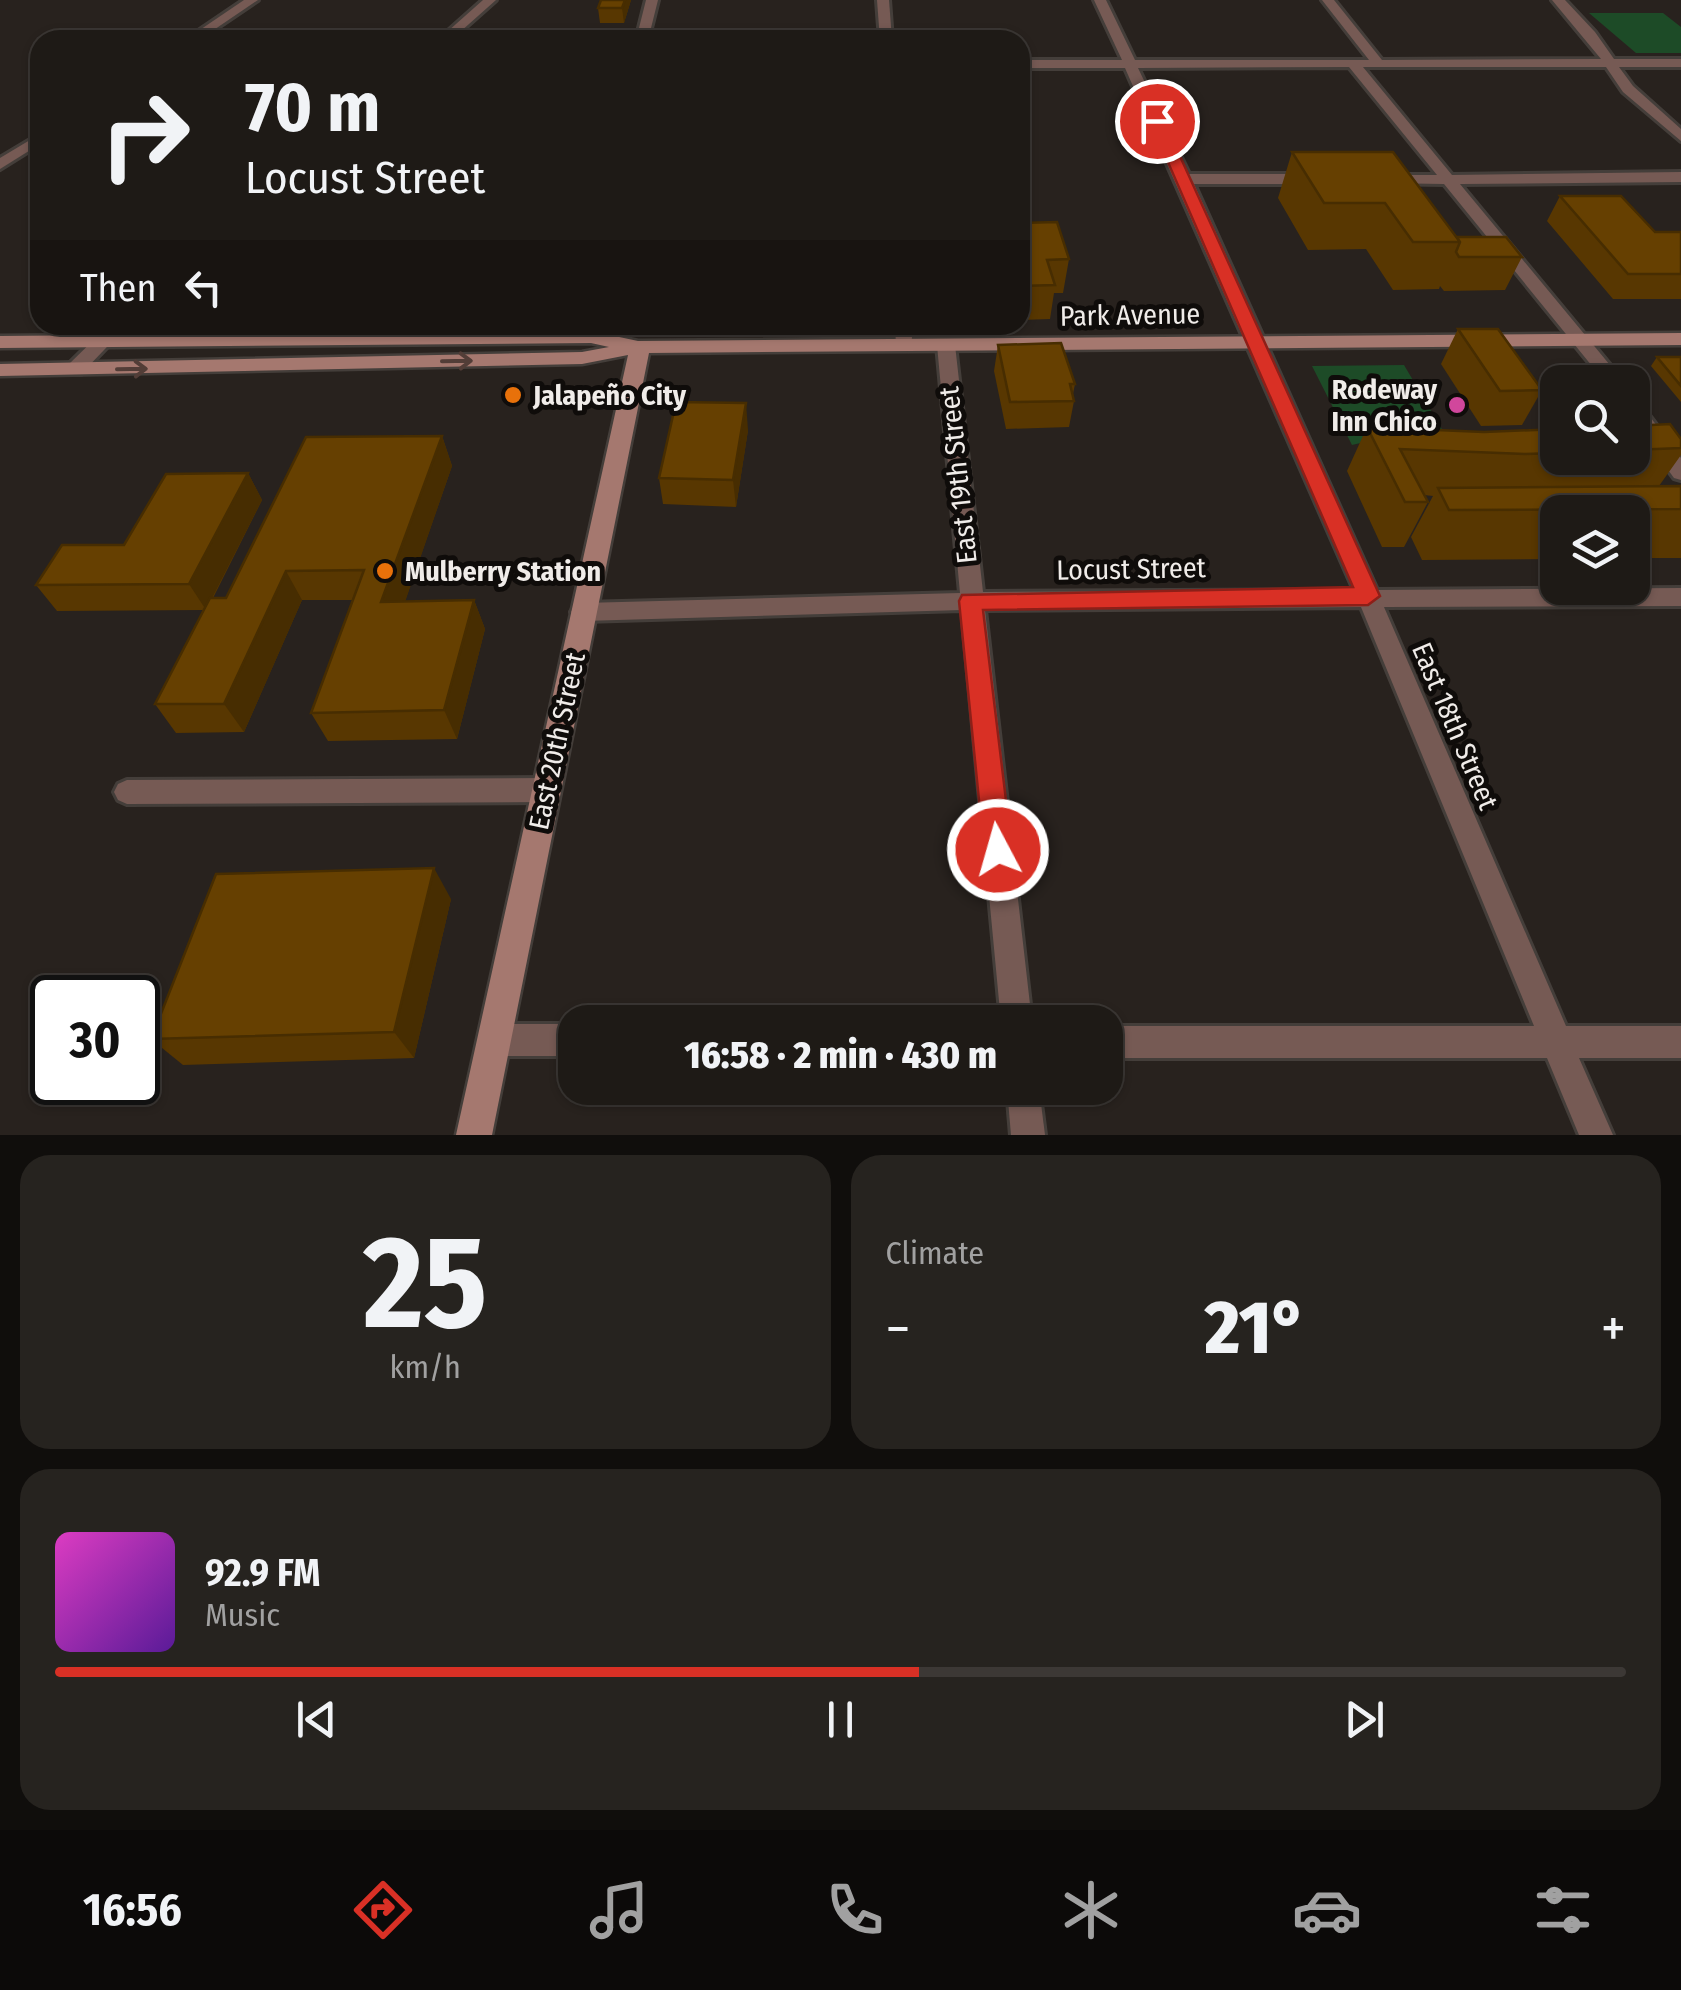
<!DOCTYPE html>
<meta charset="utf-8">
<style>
body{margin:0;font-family:"Fira Sans Condensed",sans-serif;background:#26231f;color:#f1f3f6;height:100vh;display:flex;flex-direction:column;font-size:38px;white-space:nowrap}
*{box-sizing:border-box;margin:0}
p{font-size:32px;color:#a1a1a1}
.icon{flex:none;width:55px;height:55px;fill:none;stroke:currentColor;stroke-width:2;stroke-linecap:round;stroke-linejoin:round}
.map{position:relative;height:1135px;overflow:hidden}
.drawer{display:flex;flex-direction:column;gap:20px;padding:20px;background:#100e0c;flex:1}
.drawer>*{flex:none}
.guide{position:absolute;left:30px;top:30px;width:1000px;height:305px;border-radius:30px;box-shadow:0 2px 8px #0004,0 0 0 2px #3c3835;background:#1e1a16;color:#f1f3f6;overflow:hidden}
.controls{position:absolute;left:1540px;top:365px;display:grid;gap:20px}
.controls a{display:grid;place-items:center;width:110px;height:110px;border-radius:20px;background:#1e1a16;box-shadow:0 2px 8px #0004,0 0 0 2px #3c3835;font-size:50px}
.speed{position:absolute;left:30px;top:975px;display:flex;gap:20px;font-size:50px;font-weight:700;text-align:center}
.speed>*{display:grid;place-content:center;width:130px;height:130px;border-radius:50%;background:#1e1a16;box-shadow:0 2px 8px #0004,0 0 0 2px #3c3835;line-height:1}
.speed .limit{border:5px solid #111;border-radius:15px;background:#fff;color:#111}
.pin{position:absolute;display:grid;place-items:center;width:85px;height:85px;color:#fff;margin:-42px;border:5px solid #fff;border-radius:50%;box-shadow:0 2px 10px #0007}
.me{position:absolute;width:110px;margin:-55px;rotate:354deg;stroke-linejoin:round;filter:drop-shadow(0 0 8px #0008)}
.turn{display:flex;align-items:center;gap:35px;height:210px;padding:0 50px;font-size:45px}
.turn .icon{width:130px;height:130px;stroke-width:2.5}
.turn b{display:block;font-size:70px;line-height:85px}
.then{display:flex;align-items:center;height:95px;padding:0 50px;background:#0003;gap:20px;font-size:38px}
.big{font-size:75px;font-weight:800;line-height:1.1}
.drawer .widget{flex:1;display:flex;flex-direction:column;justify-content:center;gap:15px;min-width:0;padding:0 35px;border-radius:30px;background:#26231f}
.drawer .dial{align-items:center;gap:0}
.dial b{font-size:130px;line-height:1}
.song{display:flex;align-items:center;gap:30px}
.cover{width:120px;height:120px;border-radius:15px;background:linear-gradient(135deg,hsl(310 70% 55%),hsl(270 70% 35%))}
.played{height:10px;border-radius:5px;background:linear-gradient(90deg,#d93025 55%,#3c3835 55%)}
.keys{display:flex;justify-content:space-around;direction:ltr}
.heat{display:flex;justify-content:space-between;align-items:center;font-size:55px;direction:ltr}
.drawer .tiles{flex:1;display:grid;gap:20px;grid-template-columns:1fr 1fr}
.widget:last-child{grid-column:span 2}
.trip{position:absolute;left:558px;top:1005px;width:565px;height:100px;border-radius:30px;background:#1e1a16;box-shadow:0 2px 8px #0004,0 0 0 2px #3c3835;font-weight:800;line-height:100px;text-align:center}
.menu{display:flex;height:160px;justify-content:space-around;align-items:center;background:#0c0a09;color:#a1a1a1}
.menu .icon{width:70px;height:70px}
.menu .active{color:#d93025}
.menu b{font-size:45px;color:#f1f3f6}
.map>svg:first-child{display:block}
</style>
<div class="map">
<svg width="1681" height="1135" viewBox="0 0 1681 1135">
<rect width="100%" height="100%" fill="#28221e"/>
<g fill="#1d4b27">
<path d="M1589,13H1663L1681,27V53H1636Z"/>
<path d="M1404,365L1443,431L1399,434L1352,445L1312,366Z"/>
</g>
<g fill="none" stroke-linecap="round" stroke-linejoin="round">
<g stroke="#443e3a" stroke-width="6">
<g id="street">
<path d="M244,0H258L199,40H185Z"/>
<path d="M483,0H496L451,40H438Z"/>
<path d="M646,0H658L648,40H636Z"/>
<path d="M877,0H889L892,40H880Z"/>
<path d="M1094,0H1106L1135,60H1369L1322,0H1334L1382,60L1601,59L1552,0H1565L1595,32L1614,59H1681V67H1619L1633,86L1681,129V141L1623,92L1606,67H1363L1452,175L1681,172V182L1460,184L1624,382H1605L1444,184L1380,183V177L1385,175H1437L1349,67L1138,68L1189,174H1313L1321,179L1313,184H1194L1377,590L1681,588V606L1384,607L1566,1026H1681V1058H1579L1613,1135H1579L1547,1058H1105V1026H1534L1361,607L985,610L1032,1022H1001L962,610L583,621L575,618L571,612L575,606L583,603L960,593L937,345L946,340L955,345L983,592L1354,590L1125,68H1020V60H1122Z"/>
<path d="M40,134V144L0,169V158Z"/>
<path d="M109,325H128L81,374H67V366Z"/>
<path d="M895,325H913L911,349L905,350L896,345Z"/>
<path d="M1632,400L1639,402L1681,458V480L1674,478L1632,421Z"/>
<path d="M547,778L556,782L560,790L556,798L547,802L127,804L118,800L114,792L118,784L127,780Z"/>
<path d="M494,1024H575V1056H494L483,1051L478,1040L483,1029Z"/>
<path d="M1007,1088H1039L1045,1135H1011Z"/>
</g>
</g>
<g stroke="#443e3a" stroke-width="5">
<path id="secondary" d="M591,331L638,341L1681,333V345L649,353L492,1135H456L628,355L582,364L0,376V364L582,352L609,347L591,343L0,348V336Z"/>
</g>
<use href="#street" fill="#765a54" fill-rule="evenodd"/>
<use href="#secondary" fill="#a5786f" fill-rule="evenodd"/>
</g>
<g fill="#583701">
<path d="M601,0H631L624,23H600L598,8Z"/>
<path d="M1292,152L1457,237L1522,257L1505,290L1444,291L1440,286L1439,289L1393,290L1366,249L1308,250L1278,198Z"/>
<path d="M1560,196L1655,232H1681V299H1613L1547,221Z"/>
<path d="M1020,223L1069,259L1063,293H1054L1050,319L1020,320Z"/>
<path d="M1458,329L1542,390L1522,425L1481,426L1441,364Z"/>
<path d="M998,345L1075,384L1073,394L1074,401L1069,427L1006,429L994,371Z"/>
<path d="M1657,357H1681V402L1651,366Z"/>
<path d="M1632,426L1681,439V455L1659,486H1681V558H1632V512H1558V559L1422,560L1411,537L1433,496L1424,495L1428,502L1404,547H1382L1347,471L1367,427L1484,432L1558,429V458H1632Z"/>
<path d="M748,430L736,507L663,504L659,478Z"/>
<path d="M442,436L452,466L405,601L474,600L485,629L457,739L328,741L311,713L353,600H302L244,732L176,733L155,704L203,610L57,611L36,585L124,545L248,473L262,500L213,598H226Z"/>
<path d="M451,899L414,1058L183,1065L151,1039Z"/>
</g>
<g fill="#472d01">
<path d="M625,0H631L624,23L622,8Z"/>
<path d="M746,403L748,430L736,507L733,480Z"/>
<path d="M442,436L452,466L395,631L381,602Z"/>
<path d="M248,473L262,500L206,610L189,584Z"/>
<path d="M286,571L302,600L244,732L224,704Z"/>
<path d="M474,600L485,629L457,739L444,710Z"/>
<path d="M434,868L451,899L414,1058L394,1032Z"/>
</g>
<g fill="#664001" stroke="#472d01" stroke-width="2.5">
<path d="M601,0H625L622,8H598Z"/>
<path d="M1292,152H1393L1460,242H1413L1385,203H1324Z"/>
<path d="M1560,196H1621L1655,232H1681V274H1628Z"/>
<path d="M1057,222L1069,259L1047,260L1055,285L1020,286V223Z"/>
<path d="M1457,237H1506L1522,257H1459L1456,252L1460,242Z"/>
<path d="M1458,329H1498L1542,390L1500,391Z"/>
<path d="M1061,343L1075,384H1070L1074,401L1010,402L998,345Z"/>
<path d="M1657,357H1681V386Z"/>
<path d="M676,402L746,403L733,480L659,478Z"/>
<path d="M1386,420L1389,428L1484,432L1558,429V453L1525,454L1400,449L1428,502H1405L1367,427Z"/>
<path d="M1670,424L1681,439V448L1632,450V426Z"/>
<path d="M442,436L381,602L474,600L444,710L311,713L364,570L286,571L224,704H155L210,598H226L306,437Z"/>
<path d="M248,473L189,584L36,585L62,545H124L166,474Z"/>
<path d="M1681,486V509L1449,510L1438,488Z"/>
<path d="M434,868L394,1032L151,1039L216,874Z"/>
</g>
<defs><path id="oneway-shaft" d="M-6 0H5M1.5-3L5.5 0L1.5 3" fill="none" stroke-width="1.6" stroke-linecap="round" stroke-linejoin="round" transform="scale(2.5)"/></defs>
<g stroke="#523d37">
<use href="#oneway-shaft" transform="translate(457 361) rotate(-1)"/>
<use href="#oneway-shaft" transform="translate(132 369) rotate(-1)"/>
</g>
<path fill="#d93025" stroke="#8d1f18" stroke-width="2.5" d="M1152,118L1164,121L1380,596L1368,605L983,610L1012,850L1008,859L998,863L988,859L984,850L959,601L962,595L1353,587L1150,121Z"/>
<g fill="#e8710a" stroke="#0f0c0a" stroke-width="4">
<circle cx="513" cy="395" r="10"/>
<circle cx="385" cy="571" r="10"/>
</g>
<circle fill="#d1479c" stroke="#0f0c0a" stroke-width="4" cx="1457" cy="405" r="10"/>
<g text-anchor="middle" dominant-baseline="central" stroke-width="10" stroke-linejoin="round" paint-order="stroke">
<g font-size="28" fill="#f0ece9" stroke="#0f0c0a">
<text transform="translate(1130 315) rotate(-1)">Park Avenue</text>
<text transform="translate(958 475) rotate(-96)">East 19th Street</text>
<text transform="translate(1131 569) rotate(-1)">Locust Street</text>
<text transform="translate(1455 726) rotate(67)">East 18th Street</text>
<text transform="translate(557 741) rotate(-78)">East 20th Street</text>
</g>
<g font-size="28" font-weight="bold" fill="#f0ece9" stroke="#0f0c0a" text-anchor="start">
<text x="1437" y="389" text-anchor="end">Rodeway<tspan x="1437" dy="32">Inn Chico</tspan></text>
<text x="533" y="395">Jalapeño City</text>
<text x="405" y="571">Mulberry Station</text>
</g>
</g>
</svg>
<div class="controls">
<a><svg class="icon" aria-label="search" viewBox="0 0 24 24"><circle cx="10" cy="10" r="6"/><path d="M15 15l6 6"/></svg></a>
<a><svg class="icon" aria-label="layers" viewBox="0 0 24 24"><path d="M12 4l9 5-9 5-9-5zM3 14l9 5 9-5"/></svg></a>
</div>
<div class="speed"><div class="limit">30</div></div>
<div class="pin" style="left:1157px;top:121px;background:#d93025"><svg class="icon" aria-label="arrive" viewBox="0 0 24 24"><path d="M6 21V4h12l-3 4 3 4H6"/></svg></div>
<svg class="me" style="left:998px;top:850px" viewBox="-20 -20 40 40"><circle r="17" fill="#d93025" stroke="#fff" stroke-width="3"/><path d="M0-11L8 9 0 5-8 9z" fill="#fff"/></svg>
<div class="trip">16:58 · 2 min · 430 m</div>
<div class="guide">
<div class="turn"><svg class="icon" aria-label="right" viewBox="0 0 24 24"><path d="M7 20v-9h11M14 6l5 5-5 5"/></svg><div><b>70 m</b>Locust Street</div></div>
<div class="then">Then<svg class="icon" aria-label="left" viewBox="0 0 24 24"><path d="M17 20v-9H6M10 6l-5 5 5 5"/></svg></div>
</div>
</div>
<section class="drawer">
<div class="tiles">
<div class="widget dial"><b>25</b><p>km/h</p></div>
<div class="widget"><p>Climate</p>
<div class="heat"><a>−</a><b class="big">21°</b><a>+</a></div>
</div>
<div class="widget">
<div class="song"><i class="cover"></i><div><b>92.9 FM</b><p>Music</p></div></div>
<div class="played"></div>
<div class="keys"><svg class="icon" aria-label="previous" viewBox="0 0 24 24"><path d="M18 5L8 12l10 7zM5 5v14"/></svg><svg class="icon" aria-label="pause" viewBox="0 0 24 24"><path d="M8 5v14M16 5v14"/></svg><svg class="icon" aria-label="next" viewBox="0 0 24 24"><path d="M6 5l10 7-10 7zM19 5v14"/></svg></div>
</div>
</div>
</section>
<nav class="menu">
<b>16:56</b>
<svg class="icon active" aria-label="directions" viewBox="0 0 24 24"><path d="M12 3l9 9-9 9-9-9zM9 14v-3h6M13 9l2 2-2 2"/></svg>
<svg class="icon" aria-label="music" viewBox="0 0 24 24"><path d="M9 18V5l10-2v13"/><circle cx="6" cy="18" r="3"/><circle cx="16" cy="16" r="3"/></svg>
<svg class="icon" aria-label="phone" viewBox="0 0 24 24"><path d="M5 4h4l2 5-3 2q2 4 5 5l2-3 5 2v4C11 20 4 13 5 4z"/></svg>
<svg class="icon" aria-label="climate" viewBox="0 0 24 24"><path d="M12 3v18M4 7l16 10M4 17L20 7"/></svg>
<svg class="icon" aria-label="car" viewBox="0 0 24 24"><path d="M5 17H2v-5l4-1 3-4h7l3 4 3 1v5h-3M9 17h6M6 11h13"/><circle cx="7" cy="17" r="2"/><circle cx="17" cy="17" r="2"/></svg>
<svg class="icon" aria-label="filters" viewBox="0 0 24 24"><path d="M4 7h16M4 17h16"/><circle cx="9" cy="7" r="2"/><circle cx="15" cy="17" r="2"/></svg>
</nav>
